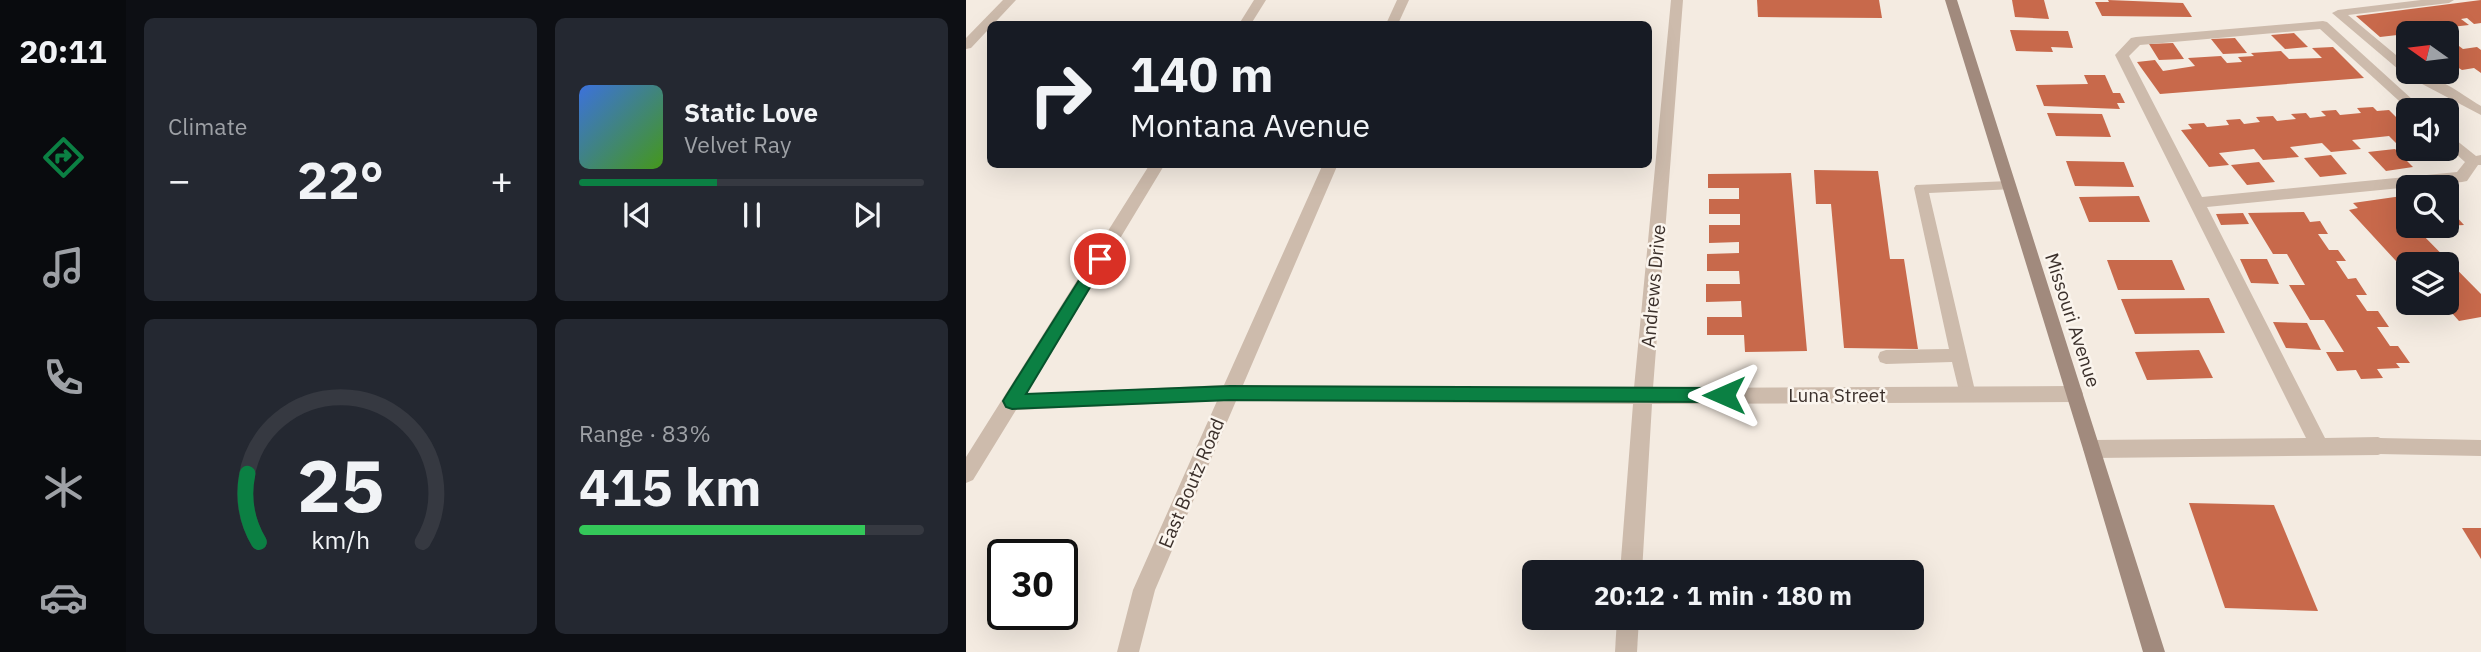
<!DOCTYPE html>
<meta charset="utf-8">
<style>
body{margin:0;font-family:"IBM Plex Sans",sans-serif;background:#242831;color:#f1f3f6;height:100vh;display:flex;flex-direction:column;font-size:26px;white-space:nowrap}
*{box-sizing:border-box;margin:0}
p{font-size:23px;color:#9ea1a6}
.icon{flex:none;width:38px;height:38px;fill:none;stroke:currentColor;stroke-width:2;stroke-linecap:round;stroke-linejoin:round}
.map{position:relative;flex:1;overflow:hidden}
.panel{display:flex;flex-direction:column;gap:18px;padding:18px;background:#0d0f14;width:840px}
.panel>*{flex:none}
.banner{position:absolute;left:21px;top:21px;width:665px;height:147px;border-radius:10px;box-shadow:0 7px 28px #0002;background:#171b24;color:#f1f3f6;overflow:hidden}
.needle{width:46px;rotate:284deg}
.tools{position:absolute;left:1430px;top:21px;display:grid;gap:14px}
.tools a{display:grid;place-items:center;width:63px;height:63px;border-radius:10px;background:#171b24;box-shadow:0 7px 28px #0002;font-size:35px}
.speed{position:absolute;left:21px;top:539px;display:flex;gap:14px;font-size:35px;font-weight:700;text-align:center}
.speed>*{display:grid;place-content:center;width:91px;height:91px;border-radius:50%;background:#171b24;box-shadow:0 7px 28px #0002;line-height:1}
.speed .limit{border:4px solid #111;border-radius:10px;background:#fff;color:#111}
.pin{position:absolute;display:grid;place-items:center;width:60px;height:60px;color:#fff;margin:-30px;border:4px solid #fff;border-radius:50%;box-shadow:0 2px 7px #0007}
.me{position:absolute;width:77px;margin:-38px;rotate:270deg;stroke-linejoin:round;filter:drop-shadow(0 0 5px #0008)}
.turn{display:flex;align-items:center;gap:24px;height:147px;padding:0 28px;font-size:32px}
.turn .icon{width:91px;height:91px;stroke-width:2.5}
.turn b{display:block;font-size:49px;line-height:60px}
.big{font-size:52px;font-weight:700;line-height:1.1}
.panel .tile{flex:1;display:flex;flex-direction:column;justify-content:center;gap:10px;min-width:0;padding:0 24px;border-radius:10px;background:#242831}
.panel .dial{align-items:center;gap:0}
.dial svg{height:182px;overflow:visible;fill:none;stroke:#363941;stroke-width:7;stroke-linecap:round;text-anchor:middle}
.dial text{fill:#f1f3f6;stroke:none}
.song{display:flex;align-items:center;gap:21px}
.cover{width:84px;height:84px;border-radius:10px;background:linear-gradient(135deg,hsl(220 70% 55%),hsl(100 70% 35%))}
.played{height:7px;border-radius:4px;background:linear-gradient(90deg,#0b8043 40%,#363941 40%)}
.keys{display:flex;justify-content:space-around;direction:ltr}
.heat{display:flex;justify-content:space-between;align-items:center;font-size:38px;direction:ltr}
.charge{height:10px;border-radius:5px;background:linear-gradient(90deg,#34c759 83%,#363941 0)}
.panel .tiles{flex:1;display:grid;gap:18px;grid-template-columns:repeat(2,1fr)}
.trip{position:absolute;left:556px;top:560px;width:402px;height:70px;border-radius:10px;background:#171b24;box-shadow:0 7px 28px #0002;font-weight:700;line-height:70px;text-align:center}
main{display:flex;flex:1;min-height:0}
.menu{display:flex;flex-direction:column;width:126px;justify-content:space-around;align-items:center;background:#090b0e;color:#9ea1a6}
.menu .icon{width:49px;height:49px}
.menu .active{color:#0b8043}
.menu b{font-size:32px;color:#f1f3f6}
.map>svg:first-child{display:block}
</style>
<main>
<nav class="menu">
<b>20:11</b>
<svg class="icon active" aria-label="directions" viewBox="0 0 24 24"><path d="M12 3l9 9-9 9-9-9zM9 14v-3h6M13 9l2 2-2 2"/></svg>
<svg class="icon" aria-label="music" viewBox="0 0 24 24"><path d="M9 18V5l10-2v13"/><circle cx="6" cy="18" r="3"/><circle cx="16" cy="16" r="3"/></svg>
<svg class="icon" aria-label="phone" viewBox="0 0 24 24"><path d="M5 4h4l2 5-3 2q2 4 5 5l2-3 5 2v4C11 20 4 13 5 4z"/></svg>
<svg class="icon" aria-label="climate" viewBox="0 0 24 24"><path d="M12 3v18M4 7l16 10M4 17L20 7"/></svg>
<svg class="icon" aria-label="car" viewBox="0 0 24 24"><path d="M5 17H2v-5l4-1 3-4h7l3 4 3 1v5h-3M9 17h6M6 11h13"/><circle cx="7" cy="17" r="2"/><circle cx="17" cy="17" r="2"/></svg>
</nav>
<section class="panel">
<div class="tiles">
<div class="tile"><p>Climate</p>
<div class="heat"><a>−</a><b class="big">22°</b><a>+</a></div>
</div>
<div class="tile">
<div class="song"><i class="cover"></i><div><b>Static Love</b><p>Velvet Ray</p></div></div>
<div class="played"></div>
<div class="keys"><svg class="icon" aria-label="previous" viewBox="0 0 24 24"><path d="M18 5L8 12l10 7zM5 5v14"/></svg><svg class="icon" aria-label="pause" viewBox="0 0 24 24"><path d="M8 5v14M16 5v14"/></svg><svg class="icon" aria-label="next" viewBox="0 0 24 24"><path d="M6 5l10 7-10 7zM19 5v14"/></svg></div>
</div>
<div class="tile dial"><svg viewBox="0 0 100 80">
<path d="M14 69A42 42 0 1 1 86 69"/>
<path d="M14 69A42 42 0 0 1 9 39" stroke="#0b8043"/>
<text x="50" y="56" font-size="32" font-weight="700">25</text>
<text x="50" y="72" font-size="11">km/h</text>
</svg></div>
<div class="tile"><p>Range · 83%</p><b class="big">415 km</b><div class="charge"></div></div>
</div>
</section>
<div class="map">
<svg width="1515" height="652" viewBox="0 0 1515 652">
<rect width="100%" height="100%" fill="#f4ebe1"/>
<g fill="#c8694b">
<path d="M791,0H913L916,18L792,17Z"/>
<path d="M1046,0H1078L1083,19L1049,17Z"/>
<path d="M1142,0L1217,3L1226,17L1136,16L1129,2H1143Z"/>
<path d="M1515,0V23L1508,24L1501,18L1495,19L1503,25L1477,28L1470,23L1463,24L1470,29L1444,33L1436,26L1431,27L1440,34L1414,37L1390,16Z"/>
<path d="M1044,30L1102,31L1107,48L1085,47L1087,52L1050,51Z"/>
<path d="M1328,33L1342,47L1319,49L1305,35Z"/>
<path d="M1269,38L1281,53L1257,54L1245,39Z"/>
<path d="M1207,43L1218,59L1193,60L1183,44Z"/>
<path d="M1489,43L1497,49L1511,47L1515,50V73L1508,68L1496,70L1480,60V44Z"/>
<path d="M1367,47L1398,78L1194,94L1171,62L1189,60L1197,71L1229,66L1222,58L1255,56L1261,63L1276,62L1272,57L1288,56L1285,53L1315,51L1323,59L1356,58L1346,48Z"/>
<path d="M1118,75H1139L1147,93H1154L1159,103H1151L1154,109L1078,106L1070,85L1122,84Z"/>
<path d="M1407,107L1411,111L1423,110L1442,129V146L1434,147L1423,136L1386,140L1395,149L1365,152L1356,143L1324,147L1333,157L1297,160L1288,149L1253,153L1263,165L1243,167L1215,130L1226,129L1222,124L1238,123L1241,127L1263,125L1260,120L1274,119L1278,124L1294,122L1290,117L1307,116L1311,121L1330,119L1325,114L1340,113L1344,118L1360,116L1355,111L1370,110L1374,115L1395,113L1391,108Z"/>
<path d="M1081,113L1136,114L1145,137L1090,136Z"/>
<path d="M1429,149L1447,167L1420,171L1402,152Z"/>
<path d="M1365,155L1381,174L1354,177L1338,158Z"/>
<path d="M1100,161L1158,162L1168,187L1109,186Z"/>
<path d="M1293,162L1309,182L1281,185L1265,165Z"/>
<path d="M848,170L912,171L924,259H938L952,349L878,348L865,204H850Z"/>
<path d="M825,173L841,351L779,352L778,335H741V317H776L775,301L740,302V284H774L773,271H741V254L773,253V242L743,243V225H774V214H743V199H773V188H742V174Z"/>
<path d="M1173,196L1184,222H1123L1113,197Z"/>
<path d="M1436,196L1442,202V210L1434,211L1442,220V226H1448L1515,294V317L1493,321L1477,303H1480V264H1442V274L1383,210L1392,208L1387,203Z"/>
<path d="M1480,205L1498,225L1480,226Z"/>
<path d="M1338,212L1344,222L1354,221L1362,234H1352L1363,250H1372L1380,261H1370L1382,279L1390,278L1401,295H1390L1401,311H1412L1423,327H1411L1424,346H1432L1444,363H1430L1434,368L1411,369L1417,378L1395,379L1390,370L1371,371L1360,352H1378L1358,320H1344L1323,285H1339L1321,254H1307L1282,213Z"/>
<path d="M1277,213L1283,224L1255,225L1250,214Z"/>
<path d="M1274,259H1301L1313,284L1285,283Z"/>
<path d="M1141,260H1206L1219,290H1152Z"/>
<path d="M1243,298L1259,333L1169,334L1155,299Z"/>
<path d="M1307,322L1341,323L1355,350L1320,348Z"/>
<path d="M1233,350L1247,378L1181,380L1169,352Z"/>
<path d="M1223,503L1308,505L1352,611L1259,608Z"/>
<path d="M1496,528H1515V559Z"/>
</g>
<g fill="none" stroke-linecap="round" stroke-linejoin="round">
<g fill="#cdbbac" fill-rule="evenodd">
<path d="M1455,0H1488L1483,3L1382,15L1442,65V72C1468,72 1493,93 1515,106V115L1439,75L1366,13L1372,10Z"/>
<path d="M1043,181L1048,183L1050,186L1048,189L963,193L1010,395L1008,400L1002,402L996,400L994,395L986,362L920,364L914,362L912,357L914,352L920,350L983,349L948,188L950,185Z"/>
<path d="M1412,438L1515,440V456L1412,454L1406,451L1403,446L1406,441Z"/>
</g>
<g fill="#cdbbac" fill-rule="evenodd">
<path d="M37,0H50L5,48L0,49V38Z"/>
<path d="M288,0H300L285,24H273Z"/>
<path d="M431,0H443L432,24H420Z"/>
<path d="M705,0H717L687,388L1108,386L1115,388L1117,394L1115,400L1108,402L686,404L676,572H654L667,404L270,401L189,590L173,652H151L167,590L251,401L50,410L7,480L0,483V457L184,164H199L60,394L258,385L357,164H372L277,385L668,388Z"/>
<path d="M1357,21L1361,22L1458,110H1443L1354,29L1174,45L1163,56L1236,197L1491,172L1499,162L1480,145V132L1510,156L1515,155V165H1512L1501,181L1496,182L1241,207L1359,438L1412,437L1419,440L1422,446L1419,452L1412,455L1127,458L1120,455L1117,449L1120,443L1127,440L1340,438L1149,55L1165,38L1170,37Z"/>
<path d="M651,618H673L671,652H649Z"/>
</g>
<path fill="#a18a7d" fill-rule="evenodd" d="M979,0H991L1199,652H1177L1117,449Z"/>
</g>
<path fill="#0b8043" stroke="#07532c" stroke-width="2" d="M134,254L141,259L60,394L264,386L758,388L764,390L767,395L764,400L758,402L264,400L46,409L40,407L37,401L40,396L129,255Z"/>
<g text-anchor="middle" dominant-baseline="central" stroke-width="5" stroke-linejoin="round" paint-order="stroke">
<g font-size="19" fill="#3b302b" stroke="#fbf5ee">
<text transform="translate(687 286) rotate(-85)">Andrews Drive</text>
<text transform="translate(1107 320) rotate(72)">Missouri Avenue</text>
<text x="871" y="395">Luna Street</text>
<text transform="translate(225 483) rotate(-67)">East Boutz Road</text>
</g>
</g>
</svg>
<div class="tools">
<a><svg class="needle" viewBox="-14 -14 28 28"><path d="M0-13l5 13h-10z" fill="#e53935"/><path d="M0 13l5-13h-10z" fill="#9ea1a6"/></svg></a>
<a><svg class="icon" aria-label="sound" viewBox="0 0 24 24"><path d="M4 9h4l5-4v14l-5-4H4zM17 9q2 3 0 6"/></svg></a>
<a><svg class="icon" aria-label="search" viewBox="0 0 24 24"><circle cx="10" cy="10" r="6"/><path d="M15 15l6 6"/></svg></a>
<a><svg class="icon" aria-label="layers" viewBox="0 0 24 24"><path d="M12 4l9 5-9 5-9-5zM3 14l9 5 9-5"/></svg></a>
</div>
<div class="speed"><div class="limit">30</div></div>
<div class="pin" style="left:134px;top:259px;background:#d93025"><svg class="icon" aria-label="arrive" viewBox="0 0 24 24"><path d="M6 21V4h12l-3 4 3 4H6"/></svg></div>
<svg class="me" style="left:758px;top:395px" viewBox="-20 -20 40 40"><path d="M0-17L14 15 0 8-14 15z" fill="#0b8043" stroke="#fff" stroke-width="4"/></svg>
<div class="trip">20:12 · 1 min · 180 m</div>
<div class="banner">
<div class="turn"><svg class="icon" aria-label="right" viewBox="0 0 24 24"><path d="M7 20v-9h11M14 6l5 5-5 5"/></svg><div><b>140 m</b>Montana Avenue</div></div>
</div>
</div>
</main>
